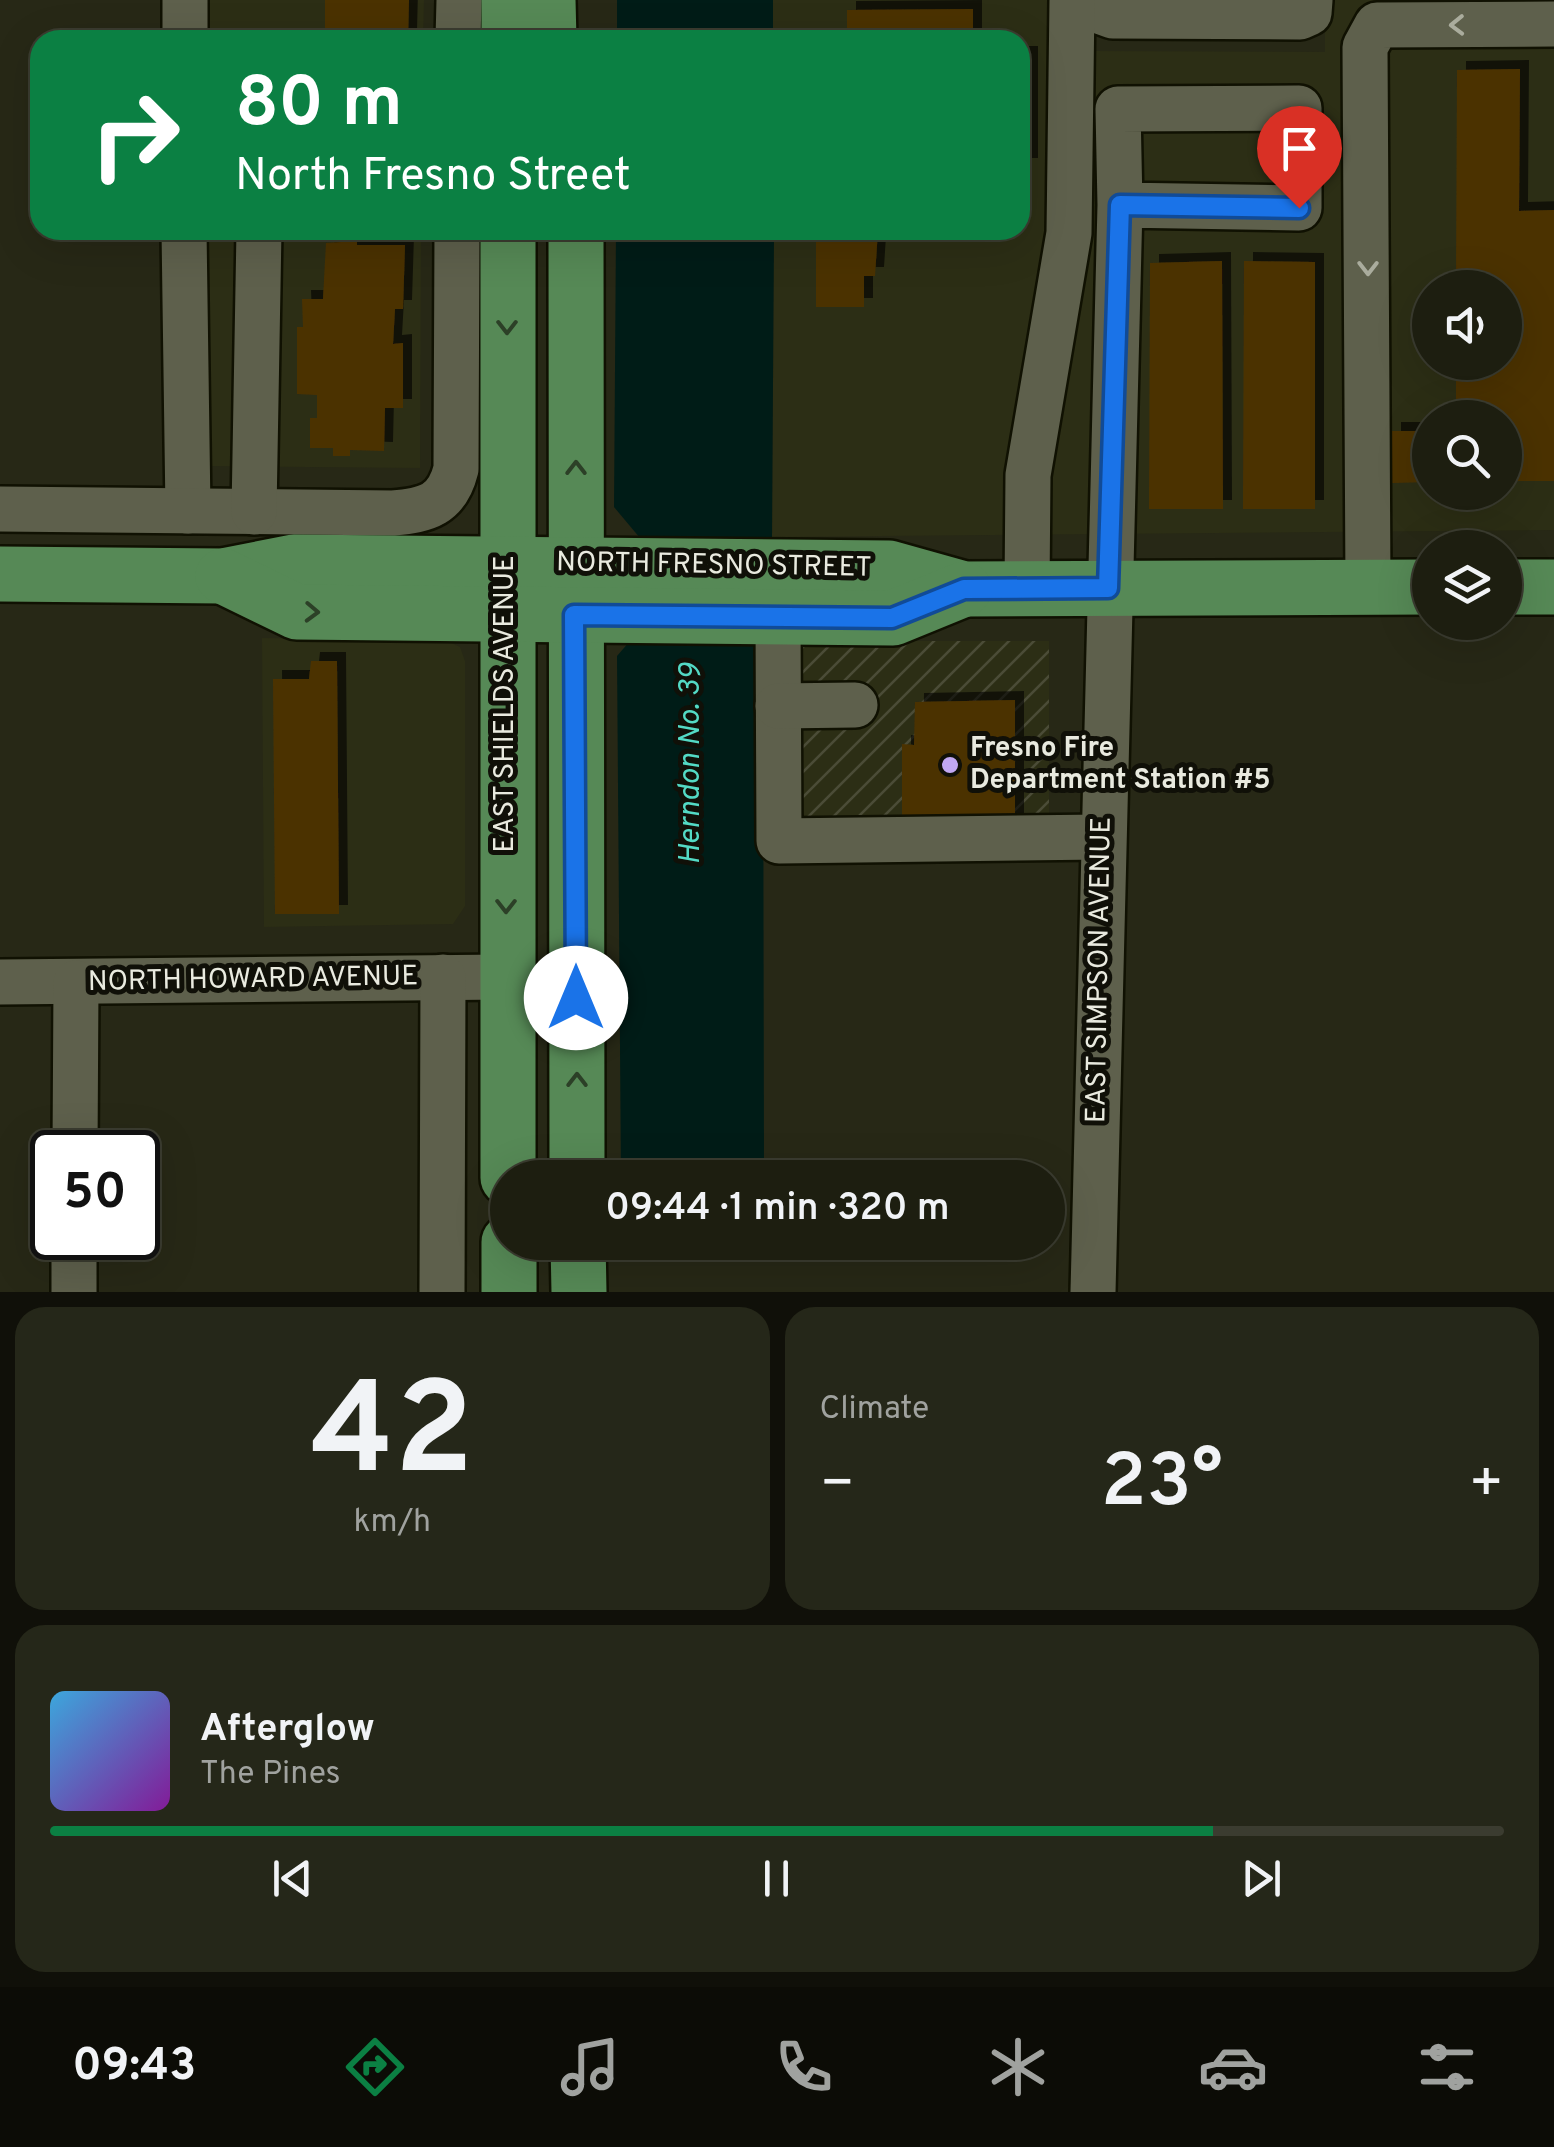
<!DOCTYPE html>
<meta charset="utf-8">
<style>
body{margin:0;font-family:Overpass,sans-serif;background:#252719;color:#f1f3f6;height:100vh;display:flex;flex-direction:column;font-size:38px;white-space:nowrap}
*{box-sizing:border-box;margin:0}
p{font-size:32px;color:#a0a29f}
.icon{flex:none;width:55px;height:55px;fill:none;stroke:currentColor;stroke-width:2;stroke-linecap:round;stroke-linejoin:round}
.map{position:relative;height:1292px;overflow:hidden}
.details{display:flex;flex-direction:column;gap:15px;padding:15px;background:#101009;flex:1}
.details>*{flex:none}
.banner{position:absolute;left:30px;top:30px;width:1000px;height:210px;border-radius:30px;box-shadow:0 10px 40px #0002,0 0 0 2px #3b3c30;background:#0b8043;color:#fff;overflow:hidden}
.controls{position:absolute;left:1412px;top:270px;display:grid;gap:20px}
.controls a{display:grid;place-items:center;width:110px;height:110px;border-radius:50%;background:#1d1e10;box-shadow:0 10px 40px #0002,0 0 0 2px #3b3c30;font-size:50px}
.speed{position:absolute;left:30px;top:1130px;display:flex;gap:20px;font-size:50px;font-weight:700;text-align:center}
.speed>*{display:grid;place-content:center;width:130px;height:130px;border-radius:50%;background:#1d1e10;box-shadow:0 10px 40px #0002,0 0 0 2px #3b3c30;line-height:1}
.speed .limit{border:5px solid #111;border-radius:15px;background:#fff;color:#111}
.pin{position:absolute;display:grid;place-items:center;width:85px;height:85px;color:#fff;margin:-102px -42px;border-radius:50% 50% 50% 0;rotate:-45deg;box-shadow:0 0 10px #0007}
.pin .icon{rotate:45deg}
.me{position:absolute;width:110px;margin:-55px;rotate:0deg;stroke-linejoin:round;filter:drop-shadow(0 0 8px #0008)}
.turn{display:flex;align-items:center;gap:35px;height:210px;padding:0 40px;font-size:45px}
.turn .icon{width:130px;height:130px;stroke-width:2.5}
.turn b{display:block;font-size:70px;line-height:85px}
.big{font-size:75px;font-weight:600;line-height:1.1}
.details .tile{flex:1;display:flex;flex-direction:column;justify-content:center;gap:15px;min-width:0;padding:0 35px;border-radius:30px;background:#252719}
.details .dial{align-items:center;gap:0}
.dial b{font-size:130px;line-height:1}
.song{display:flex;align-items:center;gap:30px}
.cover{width:120px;height:120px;border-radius:15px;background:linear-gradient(135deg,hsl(200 70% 55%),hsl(290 70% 35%))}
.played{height:10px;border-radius:5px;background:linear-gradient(90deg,#0b8043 80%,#3b3c30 80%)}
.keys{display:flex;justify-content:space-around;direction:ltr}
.heat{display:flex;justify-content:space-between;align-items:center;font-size:55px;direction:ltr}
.details .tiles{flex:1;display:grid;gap:15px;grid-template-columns:1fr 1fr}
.tile:last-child{grid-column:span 2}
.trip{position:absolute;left:490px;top:1160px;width:575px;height:100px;border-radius:50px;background:#1d1e10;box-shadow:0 10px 40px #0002,0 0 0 2px #3b3c30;font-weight:600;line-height:100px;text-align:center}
.tabs{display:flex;height:160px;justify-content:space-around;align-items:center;background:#0c0c06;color:#a0a29f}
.tabs .icon{width:70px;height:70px}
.tabs .selected{color:#0b8043}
.tabs b{font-size:45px;color:#f1f3f6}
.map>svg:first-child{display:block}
</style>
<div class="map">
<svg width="1554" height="1292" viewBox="0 0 1554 1292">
<defs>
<pattern id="industrial-furrows" width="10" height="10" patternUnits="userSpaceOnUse" patternTransform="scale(2.5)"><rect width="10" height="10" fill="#2c2e15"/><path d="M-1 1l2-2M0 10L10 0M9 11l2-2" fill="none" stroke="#4b4c37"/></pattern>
<filter id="shadow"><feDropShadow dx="9" dy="-9" stdDeviation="0" flood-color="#0009"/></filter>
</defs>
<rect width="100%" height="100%" fill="#272816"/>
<g fill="#2c2e15" fill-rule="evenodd">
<path d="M205,0H424L423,40H205Z"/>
<path d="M773,0H1091V51L1325,52V0H1554V530L772,537L774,230H1020V40H773ZM1430,288H1505V362H1430ZM1430,418H1505V492H1430Z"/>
<path d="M206,230H421L420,468L206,466Z"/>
<path d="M262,638L445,640L460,647L465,661V906L453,924L264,927Z"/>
</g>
<rect fill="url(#industrial-furrows)" x="792" y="641" width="257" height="205"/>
<g fill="#001c17">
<rect x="617" y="0" width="156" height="40"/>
<path d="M616,230H774L772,537L640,538L614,507Z"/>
<path d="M630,641H763L764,1177H621L617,656Z"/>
</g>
<g fill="#4c3200" filter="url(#shadow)">
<path d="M325,0H409L408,40H325Z"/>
<path d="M973,9V40H847V10Z"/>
<rect x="1020" y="55" width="9" height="112"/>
<path d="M1520,69L1519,211L1554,210V481H1505V418H1456V362H1505V288H1456L1457,70Z"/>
<path d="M816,230H878L875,276H864V307H816Z"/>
<path d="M357,241V245H405L403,309H395L393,344L403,343V408H385L384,451L350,450V456H333V448H310V418H317V395L297,394V327H303L302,299H323L326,243Z"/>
<path d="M1222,261L1223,509H1149L1150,263Z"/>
<path d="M1244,261L1315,262V509H1243Z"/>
<path d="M1392,431H1430V482L1392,483Z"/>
<path d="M311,661H337L339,914H275L273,679H309Z"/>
<path d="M1015,700V824H902V744L914,745L915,702Z"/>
</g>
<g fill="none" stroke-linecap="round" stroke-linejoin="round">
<g stroke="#101102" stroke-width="50">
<g id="minor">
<path d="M1099,0L1102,12L1113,16L1300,17L1309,13L1310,0"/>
<path d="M185,40V0"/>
<path d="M458,40L459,0"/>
<path d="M184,230L188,511"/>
<path d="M0,509L393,513C427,510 447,505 456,469L457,230"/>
<path d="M254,512L259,230"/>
<path d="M1368,587L1365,47L1377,25L1554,24"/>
<path d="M1027,589L1028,475L1069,233L1072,0"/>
<path d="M778,618L779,841L1103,837"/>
<path d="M778,706L855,705"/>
<path d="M0,982L506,977"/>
<path d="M75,1152L76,983"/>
<path d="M74,1292V1238"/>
<path d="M442,1292L443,977"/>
<path d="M1093,1292L1120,205L1118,109L1299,108V208L1120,205"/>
</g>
</g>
<g stroke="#101102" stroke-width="60">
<g id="major">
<path d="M548,0L549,40"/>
<path d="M509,40V0"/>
<path d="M508,230V1178"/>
<path d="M576,230L577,1178"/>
<path d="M0,574L223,576L294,562L889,568L964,589L1430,587"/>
<path d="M223,576L297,612L893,618L964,589"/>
<path d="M1505,587H1554"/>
<path d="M509,1242V1292"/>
<path d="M578,1242L579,1292"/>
</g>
</g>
<use href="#minor" stroke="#5e604c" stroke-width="45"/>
<use href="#major" stroke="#568956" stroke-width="55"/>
</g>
<defs><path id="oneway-chevron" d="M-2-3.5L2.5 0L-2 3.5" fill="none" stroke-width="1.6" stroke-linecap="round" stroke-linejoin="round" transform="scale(2.5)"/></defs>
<g stroke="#aaac9d">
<use href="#oneway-chevron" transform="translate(1457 25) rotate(179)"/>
<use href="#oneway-chevron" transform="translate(1368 268) rotate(90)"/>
</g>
<g stroke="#2c4027">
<use href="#oneway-chevron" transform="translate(507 327) rotate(90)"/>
<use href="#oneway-chevron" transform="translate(576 468) rotate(-90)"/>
<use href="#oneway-chevron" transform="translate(312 612) rotate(2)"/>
<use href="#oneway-chevron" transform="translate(506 906) rotate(90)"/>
<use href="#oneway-chevron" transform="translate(577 1080) rotate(-90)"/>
</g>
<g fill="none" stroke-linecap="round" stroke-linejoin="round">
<g stroke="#114b97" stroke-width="25">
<path id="route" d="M576,998L574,615L892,618L964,589L1108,588L1120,205L1299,208"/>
</g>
<use href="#route" stroke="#1a73e8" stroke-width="18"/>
</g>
<circle fill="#c1a8f3" stroke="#101008" stroke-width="4" cx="950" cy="765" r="10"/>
<g text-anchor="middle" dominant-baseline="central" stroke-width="10" stroke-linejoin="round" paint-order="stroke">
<g font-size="28" fill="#e9eadf" stroke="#101008">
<text transform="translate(714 566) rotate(1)">NORTH FRESNO STREET</text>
<text transform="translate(506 704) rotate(-90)">EAST SHIELDS AVENUE</text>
<text transform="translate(1100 970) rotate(-89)">EAST SIMPSON AVENUE</text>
<text transform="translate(253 980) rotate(-1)">NORTH HOWARD AVENUE</text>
</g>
<g font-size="28" font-weight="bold" fill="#e9eadf" stroke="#101008" text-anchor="start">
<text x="970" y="749">Fresno Fire<tspan x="970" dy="32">Department Station #5</tspan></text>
</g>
<g font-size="30" font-style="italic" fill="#53dac5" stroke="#101008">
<text transform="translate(691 764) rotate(-90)">Herndon No. 39</text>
</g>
</g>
</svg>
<div class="controls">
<a><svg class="icon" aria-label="sound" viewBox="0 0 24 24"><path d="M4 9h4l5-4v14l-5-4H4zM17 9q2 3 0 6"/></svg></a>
<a><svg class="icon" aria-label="search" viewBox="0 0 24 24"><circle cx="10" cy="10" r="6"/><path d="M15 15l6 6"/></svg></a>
<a><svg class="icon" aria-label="layers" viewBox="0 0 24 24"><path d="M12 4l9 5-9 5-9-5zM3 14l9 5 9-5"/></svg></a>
</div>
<div class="speed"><div class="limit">50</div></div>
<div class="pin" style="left:1299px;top:208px;background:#d93025"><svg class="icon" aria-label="arrive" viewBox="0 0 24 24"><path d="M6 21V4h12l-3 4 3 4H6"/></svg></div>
<svg class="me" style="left:576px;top:998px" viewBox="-20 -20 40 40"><circle r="19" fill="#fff"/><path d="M0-13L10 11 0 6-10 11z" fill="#1a73e8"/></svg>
<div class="trip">09:44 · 1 min · 320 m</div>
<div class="banner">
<div class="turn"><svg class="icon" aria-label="right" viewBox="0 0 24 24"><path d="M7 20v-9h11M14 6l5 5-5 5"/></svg><div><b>80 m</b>North Fresno Street</div></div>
</div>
</div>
<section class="details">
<div class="tiles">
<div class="tile dial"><b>42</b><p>km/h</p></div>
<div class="tile"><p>Climate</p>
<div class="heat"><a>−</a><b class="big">23°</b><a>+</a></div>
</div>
<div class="tile">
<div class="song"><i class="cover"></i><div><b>Afterglow</b><p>The Pines</p></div></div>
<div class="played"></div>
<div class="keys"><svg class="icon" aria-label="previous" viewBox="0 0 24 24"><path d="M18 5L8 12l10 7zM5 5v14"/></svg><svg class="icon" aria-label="pause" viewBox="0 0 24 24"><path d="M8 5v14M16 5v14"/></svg><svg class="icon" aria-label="next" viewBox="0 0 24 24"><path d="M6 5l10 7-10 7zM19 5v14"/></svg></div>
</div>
</div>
</section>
<nav class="tabs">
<b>09:43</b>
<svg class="icon selected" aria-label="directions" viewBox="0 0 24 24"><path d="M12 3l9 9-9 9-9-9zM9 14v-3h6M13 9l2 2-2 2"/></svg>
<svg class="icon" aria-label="music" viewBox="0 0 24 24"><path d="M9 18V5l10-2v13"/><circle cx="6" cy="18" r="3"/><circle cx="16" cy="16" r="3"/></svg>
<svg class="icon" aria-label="phone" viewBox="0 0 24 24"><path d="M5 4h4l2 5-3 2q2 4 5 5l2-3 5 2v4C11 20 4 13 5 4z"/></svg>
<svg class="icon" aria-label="climate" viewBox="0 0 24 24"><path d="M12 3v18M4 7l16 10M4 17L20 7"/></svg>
<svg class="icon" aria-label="car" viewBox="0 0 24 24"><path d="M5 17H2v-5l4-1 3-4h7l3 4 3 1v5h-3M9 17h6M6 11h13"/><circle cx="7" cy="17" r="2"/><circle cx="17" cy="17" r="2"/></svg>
<svg class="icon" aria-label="filters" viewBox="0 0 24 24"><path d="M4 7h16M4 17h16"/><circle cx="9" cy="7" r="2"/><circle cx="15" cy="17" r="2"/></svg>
</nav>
